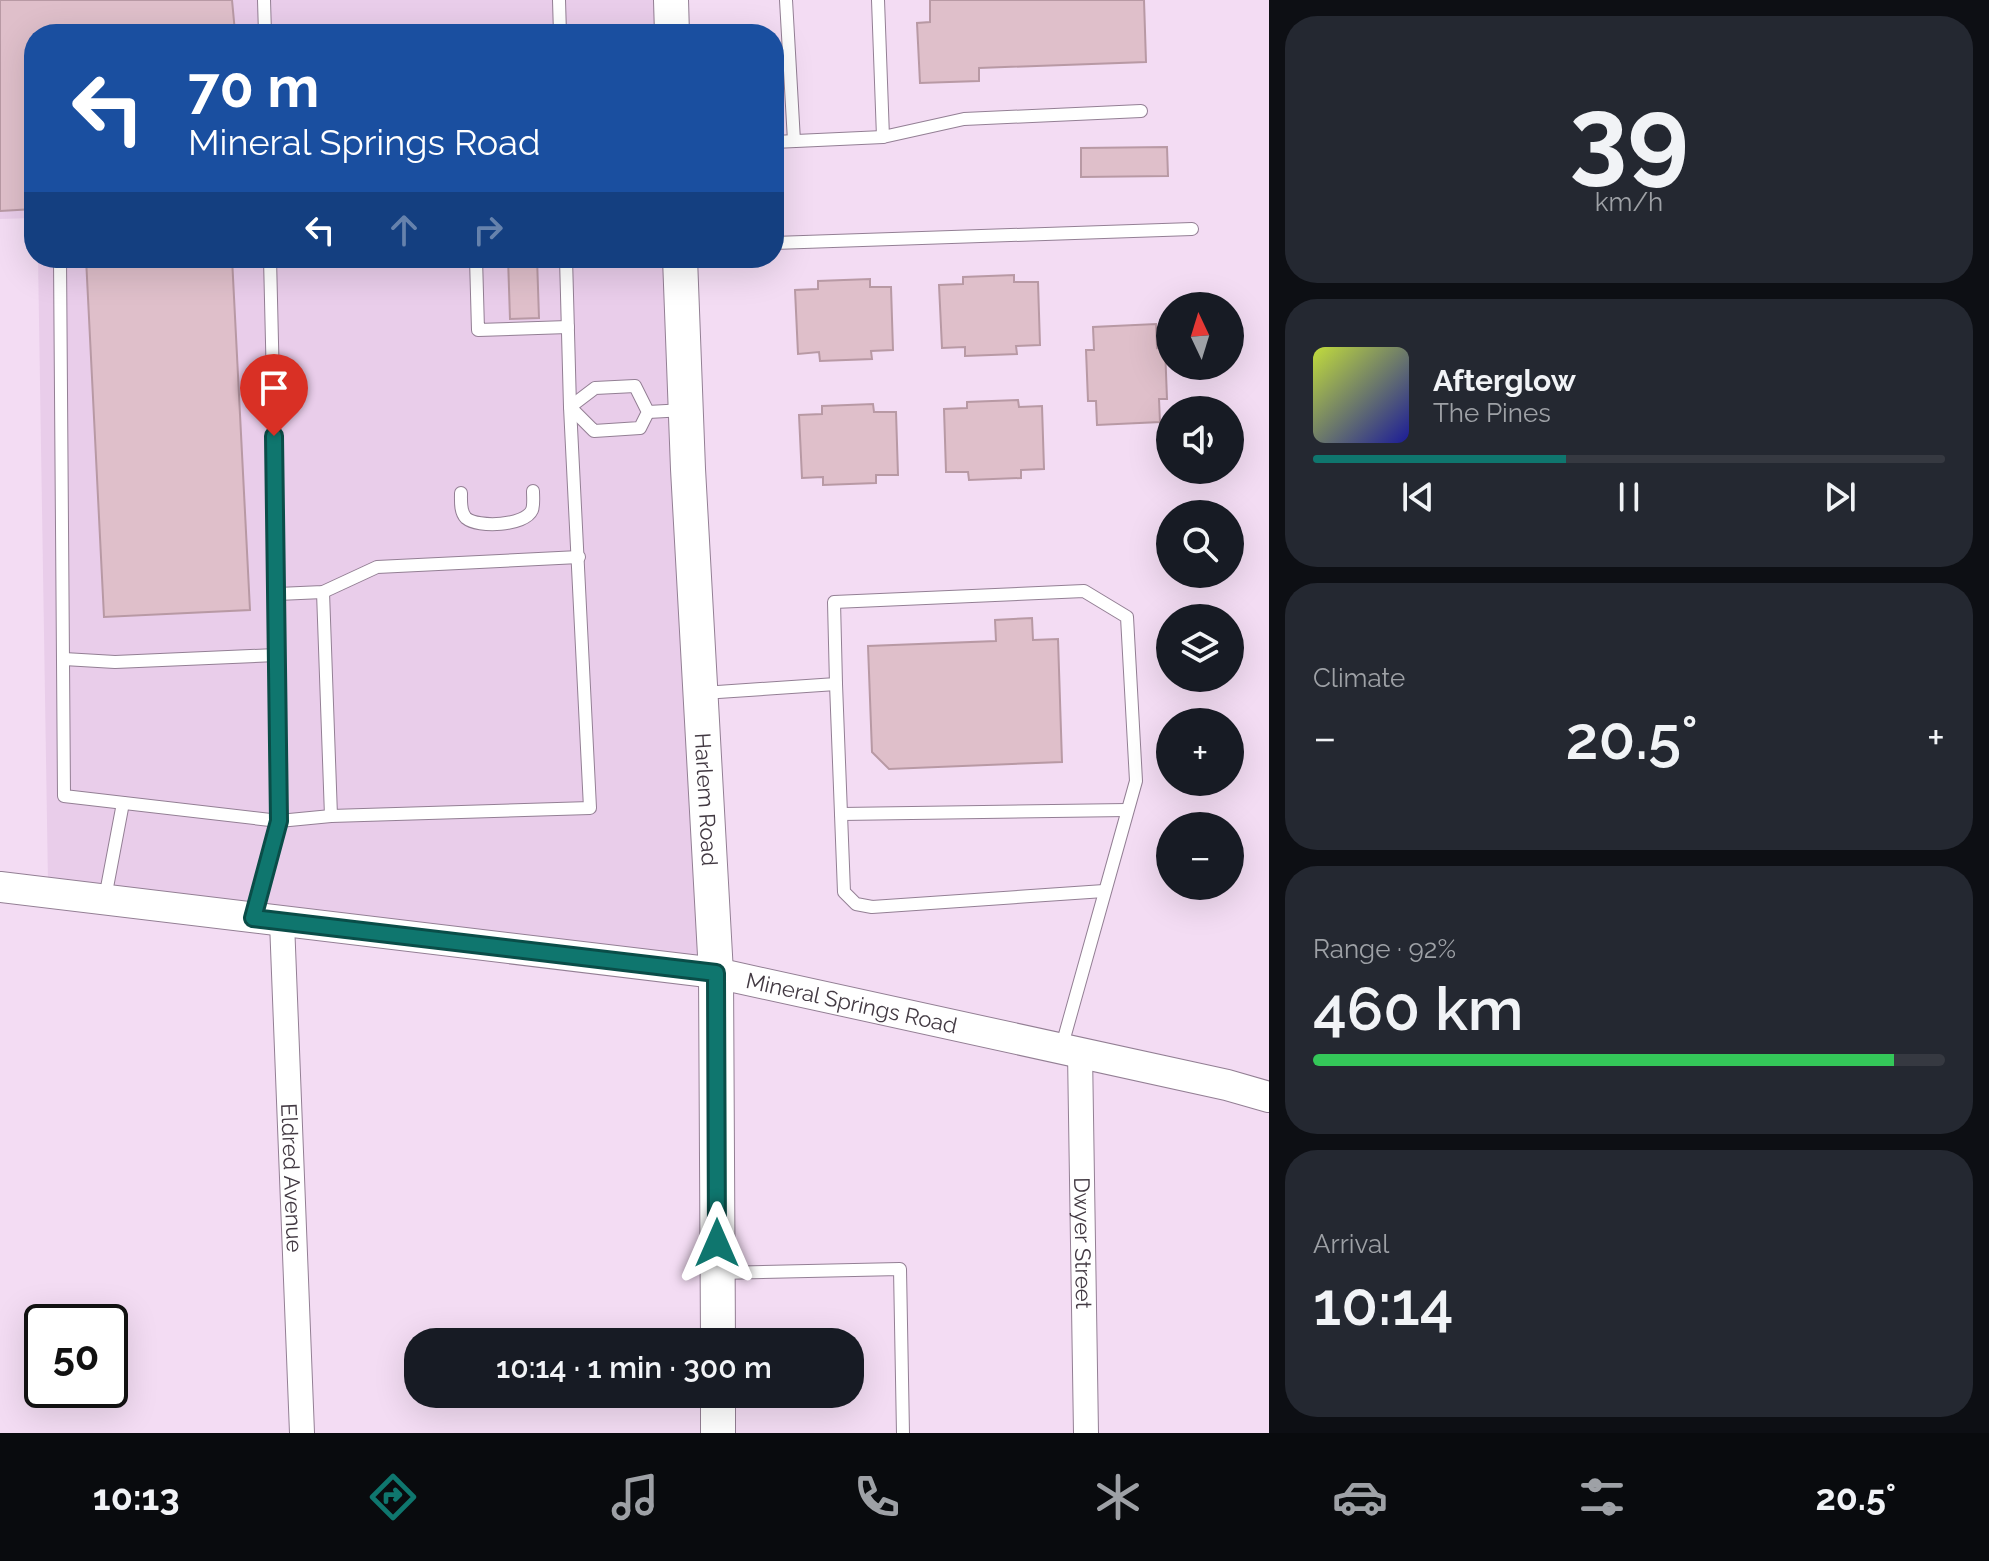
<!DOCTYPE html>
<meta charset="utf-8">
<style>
body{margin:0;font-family:Raleway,sans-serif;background:#242831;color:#f1f3f6;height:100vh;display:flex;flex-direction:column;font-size:30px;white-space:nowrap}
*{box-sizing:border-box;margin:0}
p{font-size:26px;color:#9ea1a6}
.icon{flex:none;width:44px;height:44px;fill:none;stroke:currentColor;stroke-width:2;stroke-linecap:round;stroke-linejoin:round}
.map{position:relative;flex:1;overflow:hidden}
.details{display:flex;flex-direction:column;gap:16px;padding:16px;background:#0d0f14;width:720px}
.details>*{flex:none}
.guide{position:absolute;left:24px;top:24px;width:760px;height:244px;border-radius:32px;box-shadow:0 8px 32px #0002;background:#1a4fa0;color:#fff;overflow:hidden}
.needle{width:52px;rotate:356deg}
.tools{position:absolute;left:1156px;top:292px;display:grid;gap:16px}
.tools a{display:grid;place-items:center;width:88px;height:88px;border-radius:50%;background:#171b24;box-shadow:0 8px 32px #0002;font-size:40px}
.speed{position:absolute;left:24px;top:1304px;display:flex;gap:16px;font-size:40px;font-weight:700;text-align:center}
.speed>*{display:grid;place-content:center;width:104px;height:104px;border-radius:50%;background:#171b24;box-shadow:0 8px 32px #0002;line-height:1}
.speed .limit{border:4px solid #111;border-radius:12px;background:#fff;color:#111}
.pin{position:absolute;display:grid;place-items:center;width:68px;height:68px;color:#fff;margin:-82px -34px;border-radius:50% 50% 50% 0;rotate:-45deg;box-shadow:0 0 8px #0007}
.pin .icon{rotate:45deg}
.me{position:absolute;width:88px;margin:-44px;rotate:0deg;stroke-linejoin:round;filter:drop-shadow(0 0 6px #0008)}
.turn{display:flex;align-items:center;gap:28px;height:168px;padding:0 32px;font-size:36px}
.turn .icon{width:104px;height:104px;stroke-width:2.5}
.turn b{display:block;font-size:56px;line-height:68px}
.lanes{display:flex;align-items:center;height:76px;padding:0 32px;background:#0003;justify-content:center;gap:40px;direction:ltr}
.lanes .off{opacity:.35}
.big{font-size:60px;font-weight:600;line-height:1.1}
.details .widget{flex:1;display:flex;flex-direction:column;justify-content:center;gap:12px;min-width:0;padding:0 28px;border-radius:32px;background:#242831}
.details .dial{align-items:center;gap:0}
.dial b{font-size:104px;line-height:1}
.song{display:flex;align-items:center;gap:24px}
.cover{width:96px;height:96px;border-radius:12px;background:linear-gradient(135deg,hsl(70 70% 55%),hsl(240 70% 35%))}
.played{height:8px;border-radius:4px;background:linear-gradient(90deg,#0f766e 40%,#363941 40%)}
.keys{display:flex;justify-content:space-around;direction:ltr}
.heat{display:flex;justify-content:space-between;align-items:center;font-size:44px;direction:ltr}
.charge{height:12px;border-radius:6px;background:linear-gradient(90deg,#34c759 92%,#363941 0)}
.trip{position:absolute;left:404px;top:1328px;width:460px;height:80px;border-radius:32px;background:#171b24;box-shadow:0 8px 32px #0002;font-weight:600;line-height:80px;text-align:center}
.tabs{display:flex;height:128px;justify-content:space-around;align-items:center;background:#090b0e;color:#9ea1a6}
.tabs .icon{width:56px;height:56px}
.tabs .selected{color:#0f766e}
.tabs b{font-size:36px;color:#f1f3f6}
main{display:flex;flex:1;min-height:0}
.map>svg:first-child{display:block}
</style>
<main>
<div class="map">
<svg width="1269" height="1433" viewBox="0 0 1269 1433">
<rect width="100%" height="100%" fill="#f3dcf3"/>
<g fill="#e9cdea">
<path d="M0,0H662L664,34H34V218L0,219Z"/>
<path d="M38,258H674L705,963L48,884Z"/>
</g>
<g fill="#dfbfca" stroke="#b899a4" stroke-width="2">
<path d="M0,0H232L235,32L34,34V209L0,211Z"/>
<path d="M930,0H1144L1146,62L979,68V81L920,83L917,23L930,22Z"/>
<path d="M1167,147L1168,176L1081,177V148Z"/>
<path d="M86,258H232L250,610L104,617Z"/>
<path d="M508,258H537L539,318L510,319Z"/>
<path d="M1014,275V282H1038L1040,345L1016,346L1017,354L965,356V347L942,348L939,285L963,284V277Z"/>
<path d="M870,279V287H891L893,350L871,351L872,359L820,361L819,352L798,354L795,290L818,289V281Z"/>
<path d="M1156,324L1157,348L1165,347L1167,399H1159L1160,422L1097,425L1096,401H1088L1086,350H1094L1093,327Z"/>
<path d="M1018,400L1019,407L1042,406L1044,469L1021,470V478L969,480L968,472H946L944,409L967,408V402Z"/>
<path d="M873,404L874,412H896L898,475H876V483L823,485V477L802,478L799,415L822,414V406Z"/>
<path d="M1032,618L1033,640L1058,639L1062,762L889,769L872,752L868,646L996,641L995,620Z"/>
</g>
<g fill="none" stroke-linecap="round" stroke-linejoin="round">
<g stroke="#937f94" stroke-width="14">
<g id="service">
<path d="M264,0L265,34"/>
<path d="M559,0L560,34"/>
<path d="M786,0L794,141"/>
<path d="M878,0L883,137"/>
<path d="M774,142L883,137L964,119L1141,111"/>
<path d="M774,243L1192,229"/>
<path d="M60,258L64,796L279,821L331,816L590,808L570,407L566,258"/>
<path d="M270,258L278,594"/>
<path d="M476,258L478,330L568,327"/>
<path d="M635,386L648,412L640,428L594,431L570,407L595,388Z"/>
<path d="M648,412L685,410"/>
<path d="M461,493C461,501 460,512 466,518C478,528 525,526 532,510C534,505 533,497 533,491"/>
<path d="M323,592L331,816"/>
<path d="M64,659L115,662L276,655"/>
<path d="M836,684L844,892L856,904L872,907L1104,891"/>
<path d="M703,693L836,684L834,602L1084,591L1127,617L1136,781L1061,1049"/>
<path d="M841,814L1127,810"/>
<path d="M105,898L123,803"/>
<path d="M253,918L279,821L276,655L278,594L323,592L377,567L579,557"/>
<path d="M719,1273L900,1269L903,1433"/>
</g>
</g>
<g stroke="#937f94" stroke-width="26">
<g id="minor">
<path id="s1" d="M282,922L302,1433"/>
<path id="s2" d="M1080,1053L1086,1433"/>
</g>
</g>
<g stroke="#937f94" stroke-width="32">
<g id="tertiary">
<path id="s3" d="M0,887L716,973L1227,1085L1269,1097"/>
</g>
</g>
<g stroke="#937f94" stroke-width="36">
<g id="secondary">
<path d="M671,0L672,34"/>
<path id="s4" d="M680,258L688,469L716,973L718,1342"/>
<path d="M718,1394V1433"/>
</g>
</g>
<use href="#service" stroke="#fff" stroke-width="12"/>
<use href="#minor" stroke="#fff" stroke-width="24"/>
<use href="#tertiary" stroke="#fff" stroke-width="30"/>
<use href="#secondary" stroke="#fff" stroke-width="34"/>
</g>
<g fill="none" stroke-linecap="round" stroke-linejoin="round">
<g stroke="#0a4d48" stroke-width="20">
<path id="route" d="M274,436L279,821L253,918L716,973L717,1243"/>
</g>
<use href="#route" stroke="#0f766e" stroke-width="14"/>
</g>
<g text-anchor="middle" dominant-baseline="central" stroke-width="6" stroke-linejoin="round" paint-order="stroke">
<g font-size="22" fill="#423942" stroke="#fff">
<text stroke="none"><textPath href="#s4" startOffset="542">Harlem Road</textPath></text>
<text stroke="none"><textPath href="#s3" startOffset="860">Mineral Springs Road</textPath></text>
<text stroke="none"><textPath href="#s1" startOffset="256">Eldred Avenue</textPath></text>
<text stroke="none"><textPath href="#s2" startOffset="190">Dwyer Street</textPath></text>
</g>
</g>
</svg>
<div class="tools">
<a><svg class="needle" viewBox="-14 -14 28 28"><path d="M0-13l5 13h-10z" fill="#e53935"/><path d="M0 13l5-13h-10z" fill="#9ea1a6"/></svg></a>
<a><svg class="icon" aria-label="sound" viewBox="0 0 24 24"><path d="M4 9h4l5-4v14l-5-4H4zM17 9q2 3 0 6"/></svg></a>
<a><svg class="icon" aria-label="search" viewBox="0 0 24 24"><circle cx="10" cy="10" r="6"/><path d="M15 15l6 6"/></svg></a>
<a><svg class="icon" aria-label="layers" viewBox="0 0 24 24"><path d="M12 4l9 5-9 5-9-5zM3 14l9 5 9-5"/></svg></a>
<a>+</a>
<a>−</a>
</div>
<div class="speed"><div class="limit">50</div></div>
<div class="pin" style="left:274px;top:436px;background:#d93025"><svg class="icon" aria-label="arrive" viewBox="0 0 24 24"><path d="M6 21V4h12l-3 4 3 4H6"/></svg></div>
<svg class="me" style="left:717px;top:1243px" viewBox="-20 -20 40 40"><path d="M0-17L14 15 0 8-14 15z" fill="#0f766e" stroke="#fff" stroke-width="4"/></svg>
<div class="trip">10:14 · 1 min · 300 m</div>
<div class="guide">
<div class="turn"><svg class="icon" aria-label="left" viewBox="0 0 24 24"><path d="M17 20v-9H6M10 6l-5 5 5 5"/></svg><div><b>70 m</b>Mineral Springs Road</div></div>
<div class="lanes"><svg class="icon" aria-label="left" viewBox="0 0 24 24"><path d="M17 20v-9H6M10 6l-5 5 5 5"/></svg><svg class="icon off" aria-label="ahead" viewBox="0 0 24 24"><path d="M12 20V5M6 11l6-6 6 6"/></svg><svg class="icon off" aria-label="right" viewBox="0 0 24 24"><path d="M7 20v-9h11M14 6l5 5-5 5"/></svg></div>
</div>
</div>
<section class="details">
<div class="widget dial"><b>39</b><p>km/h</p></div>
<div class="widget">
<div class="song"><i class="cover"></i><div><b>Afterglow</b><p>The Pines</p></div></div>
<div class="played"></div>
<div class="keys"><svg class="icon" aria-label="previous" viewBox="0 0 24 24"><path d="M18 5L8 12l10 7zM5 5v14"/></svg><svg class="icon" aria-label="pause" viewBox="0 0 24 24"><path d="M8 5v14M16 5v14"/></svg><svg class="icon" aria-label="next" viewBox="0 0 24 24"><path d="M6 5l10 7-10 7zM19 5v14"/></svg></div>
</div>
<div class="widget"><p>Climate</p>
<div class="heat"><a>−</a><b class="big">20.5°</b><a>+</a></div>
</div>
<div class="widget"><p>Range · 92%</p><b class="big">460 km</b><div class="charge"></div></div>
<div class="widget"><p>Arrival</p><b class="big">10:14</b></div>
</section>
</main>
<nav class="tabs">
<b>10:13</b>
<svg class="icon selected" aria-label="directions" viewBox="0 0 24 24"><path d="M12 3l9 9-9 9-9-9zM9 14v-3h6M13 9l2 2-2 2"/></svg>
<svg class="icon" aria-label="music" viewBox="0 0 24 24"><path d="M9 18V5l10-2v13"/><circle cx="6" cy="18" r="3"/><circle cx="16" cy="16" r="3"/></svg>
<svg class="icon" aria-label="phone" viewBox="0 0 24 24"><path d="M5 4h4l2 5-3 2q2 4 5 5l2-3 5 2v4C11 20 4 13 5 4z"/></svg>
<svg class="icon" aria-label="climate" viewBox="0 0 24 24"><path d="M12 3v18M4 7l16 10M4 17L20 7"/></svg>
<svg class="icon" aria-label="car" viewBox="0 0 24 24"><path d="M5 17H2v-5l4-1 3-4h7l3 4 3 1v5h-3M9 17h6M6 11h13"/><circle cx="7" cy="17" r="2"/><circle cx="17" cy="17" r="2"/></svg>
<svg class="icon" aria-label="filters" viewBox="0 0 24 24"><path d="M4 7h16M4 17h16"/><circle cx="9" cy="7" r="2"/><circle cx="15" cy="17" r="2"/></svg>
<b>20.5°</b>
</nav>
